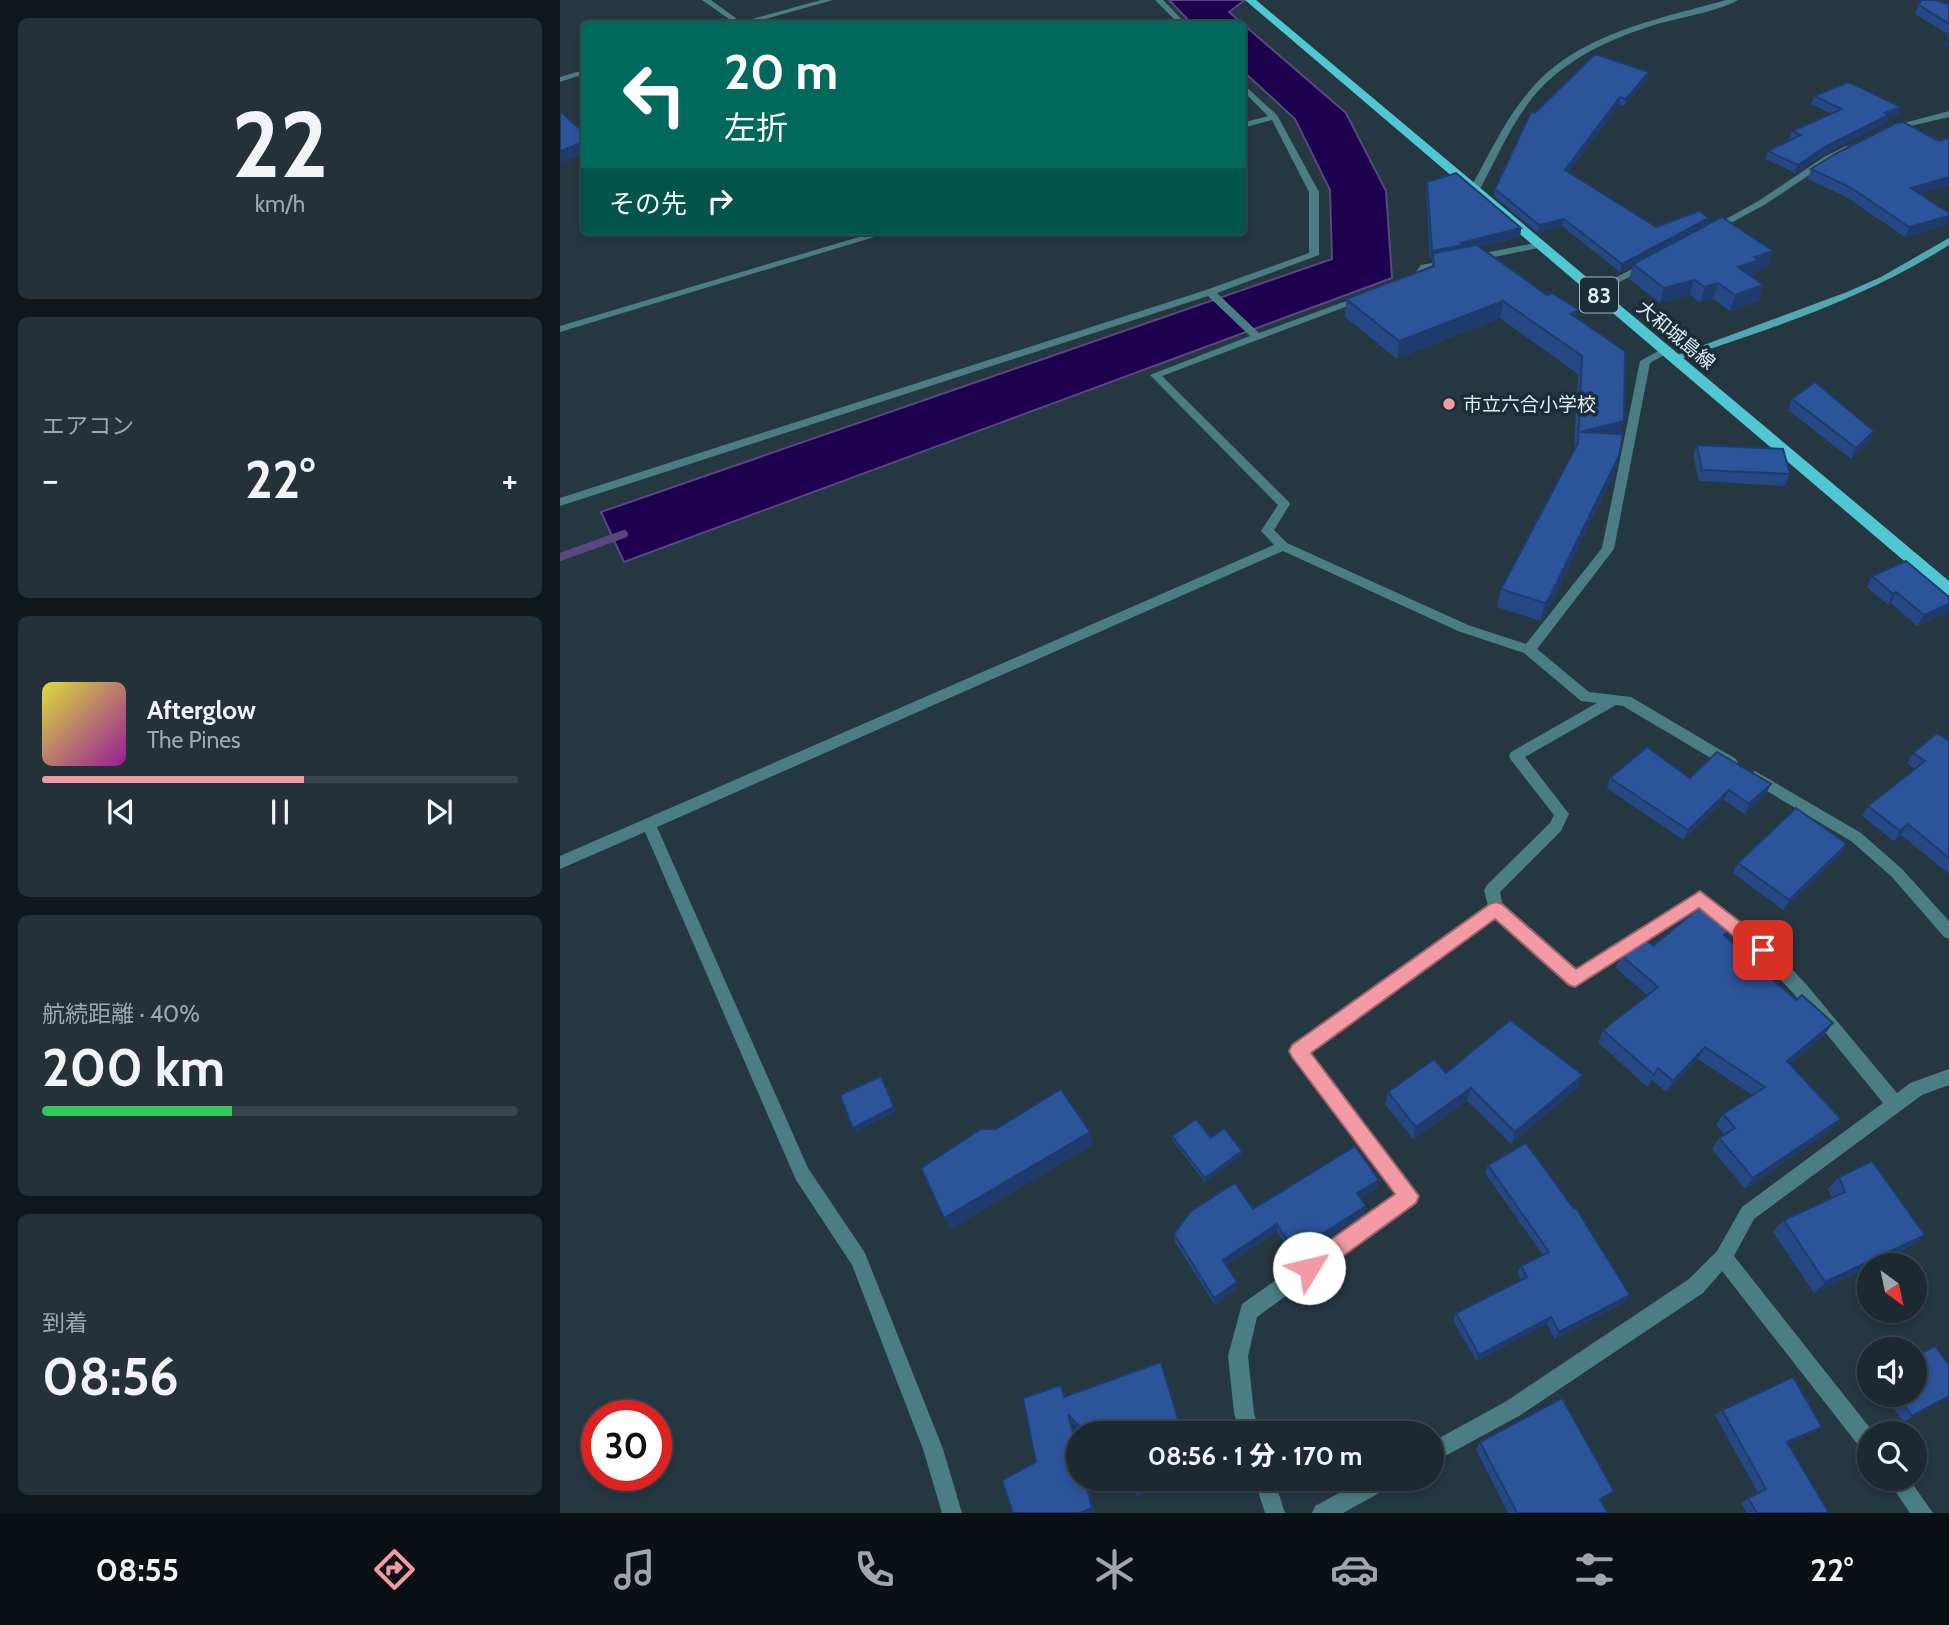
<!DOCTYPE html>
<html lang="ja">
<meta charset="utf-8">
<style>
body{margin:0;font-family:Cabin,"Noto Sans JP",sans-serif;background:#253139;color:#f1f3f6;height:100vh;display:flex;flex-direction:column;font-size:26px;white-space:nowrap}
*{box-sizing:border-box;margin:0}
p{font-size:23px;color:#a0a6ab}
.icon{flex:none;width:38px;height:38px;fill:none;stroke:currentColor;stroke-width:2;stroke-linecap:round;stroke-linejoin:round}
.map{position:relative;flex:1;overflow:hidden}
.panel{display:flex;flex-direction:column;gap:18px;padding:18px;background:#0f171b;width:560px}
.panel>*{flex:none}
.banner{position:absolute;left:21px;top:21px;width:665px;height:214px;border-radius:7px;box-shadow:0 4px 10px #0003,0 0 0 2px #3a454d;background:#00695c;color:#fff;overflow:hidden}
.needle{width:46px;rotate:147deg}
.fabs{position:absolute;left:1297px;top:1253px;display:grid;gap:14px}
.fabs a{display:grid;place-items:center;width:70px;height:70px;border-radius:50%;background:#1c2931;box-shadow:0 4px 10px #0003,0 0 0 2px #3a454d;font-size:35px}
.speed{position:absolute;left:21px;top:1400px;display:flex;gap:14px;font-size:35px;font-weight:700;text-align:center}
.speed>*{display:grid;place-content:center;width:91px;height:91px;border-radius:50%;background:#1c2931;box-shadow:0 4px 10px #0003,0 0 0 2px #3a454d;line-height:1}
.speed .limit{border:10px solid #d22;background:#fff;color:#111}
.pin{position:absolute;display:grid;place-items:center;width:60px;height:60px;color:#fff;margin:-30px;border-radius:14px;box-shadow:0 4px 10px #0006}
.me{position:absolute;width:77px;margin:-38px;rotate:54deg;stroke-linejoin:round;filter:drop-shadow(0 0 5px #0008)}
.turn{display:flex;align-items:center;gap:24px;height:147px;padding:0 28px;font-size:32px}
.turn .icon{width:91px;height:91px;stroke-width:2.5}
.turn b{display:block;font-size:49px;line-height:60px}
.then{display:flex;align-items:center;height:66px;padding:0 28px;background:#0003;gap:14px;font-size:26px}
.big{font-size:52px;font-weight:800;line-height:1.1}
.panel .tile{flex:1;display:flex;flex-direction:column;justify-content:center;gap:10px;min-width:0;padding:0 24px;border-radius:10px;background:#253139}
.panel .dial{align-items:center;gap:0}
.dial b{font-size:91px;line-height:1}
.song{display:flex;align-items:center;gap:21px}
.cover{width:84px;height:84px;border-radius:10px;background:linear-gradient(135deg,hsl(60 70% 55%),hsl(300 70% 35%))}
.played{height:7px;border-radius:4px;background:linear-gradient(90deg,#f49aa4 55%,#3a454d 55%)}
.keys{display:flex;justify-content:space-around;direction:ltr}
.heat{display:flex;justify-content:space-between;align-items:center;font-size:38px;direction:ltr}
.charge{height:10px;border-radius:5px;background:linear-gradient(90deg,#34c759 40%,#3a454d 0)}
.trip{position:absolute;left:506px;top:1421px;width:378px;height:70px;border-radius:35px;background:#1c2931;box-shadow:0 4px 10px #0003,0 0 0 2px #3a454d;font-weight:800;line-height:70px;text-align:center}
.tab-bar{display:flex;height:112px;justify-content:space-around;align-items:center;background:#0b1014;color:#a0a6ab}
.tab-bar .icon{width:49px;height:49px}
.tab-bar .on{color:#f49aa4}
.tab-bar b{font-size:32px;color:#f1f3f6}
main{display:flex;flex:1;min-height:0}
.map>svg:first-child{display:block}
</style>
<main>
<section class="panel">
<div class="tile dial"><b>22</b><p>km/h</p></div>
<div class="tile"><p>エアコン</p>
<div class="heat"><a>−</a><b class="big">22°</b><a>+</a></div>
</div>
<div class="tile">
<div class="song"><i class="cover"></i><div><b>Afterglow</b><p>The Pines</p></div></div>
<div class="played"></div>
<div class="keys"><svg class="icon" aria-label="previous" viewBox="0 0 24 24"><path d="M18 5L8 12l10 7zM5 5v14"/></svg><svg class="icon" aria-label="pause" viewBox="0 0 24 24"><path d="M8 5v14M16 5v14"/></svg><svg class="icon" aria-label="next" viewBox="0 0 24 24"><path d="M6 5l10 7-10 7zM19 5v14"/></svg></div>
</div>
<div class="tile"><p>航続距離 · 40%</p><b class="big">200 km</b><div class="charge"></div></div>
<div class="tile"><p>到着</p><b class="big">08:56</b></div>
</section>
<div class="map">
<svg width="1389" height="1513" viewBox="0 0 1389 1513">
<rect width="100%" height="100%" fill="#253741"/>
<path fill="#1d004e" stroke="#584780" stroke-width="2" d="M609,0H685L669,12L786,113L826,191L832,278L64,562L41,512L772,259L770,190L735,119L683,71L682,24H632Z"/>
<g fill="none" stroke-linecap="round" stroke-linejoin="round">
<path stroke="#584780" stroke-width="8" d="M0,557L64,534"/>
<g fill="#4b7e84" fill-rule="evenodd">
<path d="M142,0H151L181,22L261,0H273L188,24H176Z"/>
<path d="M595,0H603L626,24H619Z"/>
<path d="M1166,0H1178C1157,12 1116,18 1091,26C1044,41 996,64 967,105C948,131 935,161 920,189L912,191L910,189C929,155 946,117 972,88C1020,33 1099,19 1166,0Z"/>
<path d="M24,70V74L0,82V77Z"/>
<path d="M682,83L717,115L759,192V255L657,293L699,333L800,296L809,298L602,376L728,501L730,504L714,530L727,543L908,625L966,644L1042,548L1080,361L1102,349L1106,348L1111,351L1090,363L1054,549L977,649L1029,692L1071,697L1176,759L1178,763L1176,767H1166L1063,706L1056,705L965,757L1009,814L1001,831L940,892L943,906L1016,971L1135,894L1140,893L1145,894L1209,945L1246,984L1337,1093L1350,1083L1389,1069V1085L1362,1095L1194,1219L1174,1256L1314,1433H1309V1453L1302,1450L1162,1271L1143,1293L959,1416L872,1463V1442L945,1402L1129,1279L1157,1251L1182,1207L1323,1103L1234,994L1197,955L1139,907L1015,987L1009,985L935,918L749,1053L858,1196L855,1202L697,1317L688,1356L694,1413L700,1433H680L674,1413L668,1356L682,1304L837,1194L732,1056L730,1051L732,1046L928,906L924,890L927,885L990,823L994,815L951,760L949,756L951,752L1037,703L1021,701L964,653L898,631L723,551L97,827L248,1168L305,1253L383,1449L402,1513H382L363,1449L292,1265L236,1180L85,832L0,869V856L714,545L701,531L718,505L590,375L690,336L648,296L0,506V498L646,290L749,253V192L712,120L682,128V123L708,116L682,90Z"/>
<path d="M1389,111V117L1329,131L1325,128Z"/>
<path d="M1286,146L1289,147V151L1270,161L1206,204L1156,231L1148,229L1200,200L1264,157Z"/>
<path d="M319,231H334L0,332V326Z"/>
<path d="M980,242L983,243V247L915,261L910,258L915,255Z"/>
<path d="M888,260L891,261V265L867,269L859,281L849,284L844,281L852,277L861,265Z"/>
<path d="M1086,262L1091,265L1089,267L1038,293L1029,291Z"/>
<path d="M1195,771L1301,833L1342,869L1389,921V939L1384,937L1332,877L1291,841L1190,781L1188,777L1190,773Z"/>
<path d="M694,1479H714L725,1513H705Z"/>
<path d="M805,1479H835L832,1486L783,1513H752L755,1506Z"/>
<path d="M1327,1479H1349L1373,1513H1350Z"/>
</g>
<path fill="#50a8b1" fill-rule="evenodd" d="M1389,238V245C1305,299 1211,328 1118,360L1114,361L1109,358L1287,292L1321,277Z"/>
<path fill="#51c7d4" fill-rule="evenodd" d="M685,0H696L1389,581V595L1383,594Z"/>
</g>
<g fill="#264885">
<path d="M1361,0L1388,4L1389,3V35L1355,14Z"/>
<path d="M1088,79L1064,106L1059,105L1008,172L1096,227L1149,218L1147,225L1208,266L1196,271L1194,276L1191,277L1203,285L1198,301L1170,311L1153,299L1140,303L1130,295L1100,303L1069,279L1073,265L1060,272L1002,226L978,233L934,196L935,189L975,113Z"/>
<path d="M1254,96L1341,107L1338,115L1328,118L1326,123L1263,155L1235,173L1206,159L1208,151L1231,140L1229,139L1232,131L1272,114L1251,104Z"/>
<path d="M1379,141L1389,185L1360,194L1388,224L1345,237L1286,197L1248,179L1251,169Z"/>
<path d="M867,182L961,228L960,237L920,247L1017,318L1064,421L1060,434L1054,474L985,616L981,621L937,607L941,589L1014,450L1018,374L940,318L837,359L785,317L786,299L872,267V260H870L866,191Z"/>
<path d="M1232,399L1314,431L1309,442L1291,459L1228,410Z"/>
<path d="M1137,445L1230,474L1225,486L1139,481L1133,456Z"/>
<path d="M1312,576L1388,612L1357,626L1331,603L1328,605L1307,587Z"/>
<path d="M1389,741V874L1341,835L1334,841L1302,816L1308,806L1355,769L1347,763L1353,753Z"/>
<path d="M1050,778H1130L1206,794L1184,814L1164,800L1123,840L1047,788Z"/>
<path d="M1281,854L1223,910L1173,873L1178,863Z"/>
<path d="M1178,924L1171,937L1168,939L1236,1000L1273,1023L1264,1035L1230,1064L1271,1130L1185,1189L1152,1149L1159,1138L1164,1135L1156,1125L1163,1114L1192,1095L1138,1059L1106,1092L1092,1080L1087,1087L1038,1042L1043,1030L1087,995L1056,968L1061,955L1093,946Z"/>
<path d="M886,1073L1018,1087L951,1144L907,1101L853,1139L825,1104L828,1092Z"/>
<path d="M612,1136L651,1138L682,1155L645,1182L613,1141Z"/>
<path d="M928,1165L1070,1295L1065,1302L995,1339L987,1324L916,1361L893,1320L896,1313L961,1280L957,1273L961,1266L983,1255L925,1173Z"/>
<path d="M1279,1177L1352,1246L1312,1265H1309V1267L1254,1293L1213,1232L1224,1220L1272,1198L1268,1189Z"/>
<path d="M819,1180L817,1188L801,1198L806,1206L804,1214L734,1259L717,1232L666,1265L677,1282V1289L655,1305L615,1242L614,1234L693,1209Z"/>
<path d="M505,1392L506,1397L622,1433H522L512,1421L518,1446V1479H526L535,1513L476,1462Z"/>
<path d="M1325,1395H1354L1389,1396L1343,1422Z"/>
<path d="M1162,1410L1262,1427L1254,1432L1228,1444L1269,1513H1187L1181,1503L1198,1493L1155,1415Z"/>
<path d="M920,1442L1054,1491L1041,1501L1048,1513H948L916,1450Z"/>
<path d="M562,1479H603L579,1497Z"/>
</g>
<g fill="#1f3b6c">
<path d="M1386,39H1389V47L1383,48Z"/>
<path d="M1089,72L1088,79L1064,106L1066,99Z"/>
<path d="M1060,97L1059,105L1004,177L1005,170Z"/>
<path d="M1341,107L1338,115L1328,118L1326,123L1263,155L1235,173L1238,165L1266,146L1325,113Z"/>
<path d="M24,142V154L0,163V151Z"/>
<path d="M1389,177V185L1347,198L1351,188Z"/>
<path d="M1389,216L1388,224L1345,237L1349,227Z"/>
<path d="M1149,218L1147,225L1060,272L1062,264Z"/>
<path d="M1004,219L1002,226L978,233L979,225Z"/>
<path d="M961,228L960,237L903,251L873,253L872,260H870L872,251L901,243Z"/>
<path d="M1213,251L1208,266L1196,271L1194,276L1173,283L1178,267L1195,257Z"/>
<path d="M1134,280L1130,295L1100,303L1104,288Z"/>
<path d="M1158,283L1153,299L1140,303L1145,287Z"/>
<path d="M1203,285L1198,301L1170,311L1175,295Z"/>
<path d="M943,301L940,318L837,359L839,341Z"/>
<path d="M1019,310L1015,328L1011,314Z"/>
<path d="M1064,421L1059,439L1020,432Z"/>
<path d="M1314,431L1309,442L1291,459L1296,448Z"/>
<path d="M1059,456L1054,474L985,616L981,621L985,603Z"/>
<path d="M1336,592L1331,603L1328,605L1333,594Z"/>
<path d="M1389,604V610L1388,612L1357,626L1364,615Z"/>
<path d="M1211,784L1206,794L1184,814L1189,804Z"/>
<path d="M1169,790L1164,800L1123,840L1128,830Z"/>
<path d="M1348,824L1341,835L1334,841L1340,831Z"/>
<path d="M1287,844L1281,854L1223,910L1229,900Z"/>
<path d="M1178,924L1171,937L1157,948L1164,935Z"/>
<path d="M1273,1023L1264,1035L1219,1073L1227,1061Z"/>
<path d="M1145,1047L1138,1059L1106,1092L1113,1081Z"/>
<path d="M1023,1075L1018,1087L951,1144L955,1132Z"/>
<path d="M321,1076L337,1111L296,1132L293,1128Z"/>
<path d="M911,1088L907,1101L853,1139L856,1127Z"/>
<path d="M1281,1119L1271,1130L1185,1189L1193,1178Z"/>
<path d="M530,1132L533,1145L390,1230L384,1218Z"/>
<path d="M682,1151V1155L645,1182V1178Z"/>
<path d="M819,1180L817,1188L796,1201L797,1193Z"/>
<path d="M806,1206L804,1214L734,1259V1252Z"/>
<path d="M717,1224V1232L663,1267V1260Z"/>
<path d="M1365,1235L1352,1246L1312,1265H1309V1267L1254,1293L1265,1282Z"/>
<path d="M677,1282V1289L655,1305L654,1298Z"/>
<path d="M1070,1295L1065,1302L995,1339L999,1332Z"/>
<path d="M991,1317L987,1324L916,1361L919,1355Z"/>
<path d="M508,1414L512,1421L518,1446V1452Z"/>
<path d="M1262,1427L1254,1432L1219,1448L1227,1442Z"/>
<path d="M525,1479H526L535,1513H520Z"/>
<path d="M593,1479H603L579,1497L576,1491Z"/>
<path d="M1054,1491L1046,1498L1032,1506L1040,1499Z"/>
</g>
<g fill="#2c549b" stroke="#1f3b6c" stroke-width="2">
<path d="M1361,0H1375L1388,4L1389,3V24L1359,5Z"/>
<path d="M1035,54L1089,72L1066,99L1060,97L1005,170L1096,227L1139,211L1149,218L1062,264L1004,219L979,225L935,189L971,112L975,113Z"/>
<path d="M1289,82L1341,107L1325,113L1329,115L1266,146L1238,165L1208,151L1241,135L1232,131L1282,109L1254,96Z"/>
<path d="M0,111L24,133V142L0,151Z"/>
<path d="M1343,122L1379,141L1389,138V177L1351,188L1389,213V216L1349,227L1290,187L1251,169L1275,154L1336,123Z"/>
<path d="M896,173L961,228L901,243L904,245L872,251L867,182Z"/>
<path d="M1162,217L1213,251L1195,257L1199,260L1178,267L1203,285L1175,295L1158,283L1145,287L1134,280L1104,288L1073,264Z"/>
<path d="M917,245L987,295L992,293L1019,310L1011,314L1065,351L1064,421L1020,432L1063,434L1059,456L989,598L985,603L941,589L1018,443L1022,356L943,301L839,341L786,299L874,266L873,253Z"/>
<path d="M1255,382L1314,431L1296,448L1232,399Z"/>
<path d="M1137,445L1223,449L1230,474L1142,470Z"/>
<path d="M1346,561L1389,597V604L1364,615L1336,592L1333,594L1312,576Z"/>
<path d="M1377,733L1389,741V858L1348,824L1340,831L1308,806L1365,761L1353,753Z"/>
<path d="M1087,747L1130,778L1157,752L1211,784L1189,804L1169,790L1128,830L1050,778Z"/>
<path d="M1236,808L1287,844L1229,900L1178,863Z"/>
<path d="M1148,900L1178,924L1164,935L1236,1000L1242,995L1273,1023L1227,1061L1281,1119L1193,1178L1159,1138L1175,1128L1163,1114L1205,1087L1145,1047L1113,1081L1098,1068L1094,1075L1043,1030L1098,987L1061,955L1083,937L1093,946Z"/>
<path d="M950,1020L1023,1075L955,1132L911,1088L856,1127L828,1092L874,1059L886,1073Z"/>
<path d="M321,1076L334,1107L293,1128L280,1095Z"/>
<path d="M501,1089L530,1132L384,1218L361,1168L421,1129H436Z"/>
<path d="M636,1119L651,1138L664,1128L682,1151L645,1178L612,1136Z"/>
<path d="M966,1143L1014,1209L1016,1208L1070,1295L999,1332L991,1317L919,1355L896,1313L967,1277L961,1266L989,1252L928,1165Z"/>
<path d="M795,1146L819,1180L797,1193L806,1206L734,1252L717,1224L663,1260L677,1282L654,1298L614,1234L631,1211L675,1183L693,1209Z"/>
<path d="M1312,1161L1365,1235L1265,1282L1224,1220L1285,1192L1279,1177Z"/>
<path d="M1375,1346L1389,1365V1396L1352,1416L1338,1395H1354V1357Z"/>
<path d="M601,1362L622,1433H525L508,1414L518,1452V1479H525L532,1508L520,1513H453L442,1480L476,1462L463,1398L501,1385L504,1397Z"/>
<path d="M1233,1377L1262,1427L1227,1442L1269,1513H1197L1188,1498L1206,1489L1162,1410Z"/>
<path d="M1002,1398L1054,1491L1040,1499L1048,1513H957L920,1442Z"/>
<path d="M565,1479H593L576,1491Z"/>
</g>
<path fill="#f49aa4" stroke="#9f646b" stroke-width="2" d="M1140,891L1209,944L1212,950L1209,955L1203,958L1197,955L1139,908L1015,987L1009,985L935,919L751,1053L859,1196L856,1203L757,1275L749,1278L742,1275L739,1268L742,1260L835,1194L732,1057L729,1051L732,1045L930,904L936,902L942,904L1016,969Z"/>
<circle fill="#f49aa4" stroke="#1b2d37" stroke-width="2.5" cx="889" cy="404" r="7"/>
<g text-anchor="middle" dominant-baseline="central" stroke-width="7" stroke-linejoin="round" paint-order="stroke">
<g font-size="19" fill="#e1ecf3" stroke="#1b2d37">
<text transform="translate(1116 335) rotate(40)">大和城島線</text>
</g>
<g font-size="19" fill="#e1ecf3" stroke="#1b2d37" text-anchor="start">
<text x="903" y="404">市立六合小学校</text>
</g>
<rect fill="#1b2d37" stroke="#a6b3bb" stroke-width="2" x="1020" y="277.5" width="38" height="35" rx="5"/>
<g font-size="21" font-weight="bold" fill="#e1ecf3">
<text x="1039" y="295">83</text>
</g>
</g>
</svg>
<div class="fabs">
<a><svg class="needle" viewBox="-14 -14 28 28"><path d="M0-13l5 13h-10z" fill="#e53935"/><path d="M0 13l5-13h-10z" fill="#a0a6ab"/></svg></a>
<a><svg class="icon" aria-label="sound" viewBox="0 0 24 24"><path d="M4 9h4l5-4v14l-5-4H4zM17 9q2 3 0 6"/></svg></a>
<a><svg class="icon" aria-label="search" viewBox="0 0 24 24"><circle cx="10" cy="10" r="6"/><path d="M15 15l6 6"/></svg></a>
</div>
<div class="speed"><div class="limit">30</div></div>
<div class="pin" style="left:1203px;top:950px;background:#d93025"><svg class="icon" aria-label="arrive" viewBox="0 0 24 24"><path d="M6 21V4h12l-3 4 3 4H6"/></svg></div>
<svg class="me" style="left:749px;top:1268px" viewBox="-20 -20 40 40"><circle r="19" fill="#fff"/><path d="M0-13L10 11 0 6-10 11z" fill="#f49aa4"/></svg>
<div class="trip">08:56 · 1 分 · 170 m</div>
<div class="banner">
<div class="turn"><svg class="icon" aria-label="left" viewBox="0 0 24 24"><path d="M17 20v-9H6M10 6l-5 5 5 5"/></svg><div><b>20 m</b>左折</div></div>
<div class="then">その先<svg class="icon" aria-label="right" viewBox="0 0 24 24"><path d="M7 20v-9h11M14 6l5 5-5 5"/></svg></div>
</div>
</div>
</main>
<nav class="tab-bar">
<b>08:55</b>
<svg class="icon on" aria-label="directions" viewBox="0 0 24 24"><path d="M12 3l9 9-9 9-9-9zM9 14v-3h6M13 9l2 2-2 2"/></svg>
<svg class="icon" aria-label="music" viewBox="0 0 24 24"><path d="M9 18V5l10-2v13"/><circle cx="6" cy="18" r="3"/><circle cx="16" cy="16" r="3"/></svg>
<svg class="icon" aria-label="phone" viewBox="0 0 24 24"><path d="M5 4h4l2 5-3 2q2 4 5 5l2-3 5 2v4C11 20 4 13 5 4z"/></svg>
<svg class="icon" aria-label="climate" viewBox="0 0 24 24"><path d="M12 3v18M4 7l16 10M4 17L20 7"/></svg>
<svg class="icon" aria-label="car" viewBox="0 0 24 24"><path d="M5 17H2v-5l4-1 3-4h7l3 4 3 1v5h-3M9 17h6M6 11h13"/><circle cx="7" cy="17" r="2"/><circle cx="17" cy="17" r="2"/></svg>
<svg class="icon" aria-label="filters" viewBox="0 0 24 24"><path d="M4 7h16M4 17h16"/><circle cx="9" cy="7" r="2"/><circle cx="15" cy="17" r="2"/></svg>
<b>22°</b>
</nav>
